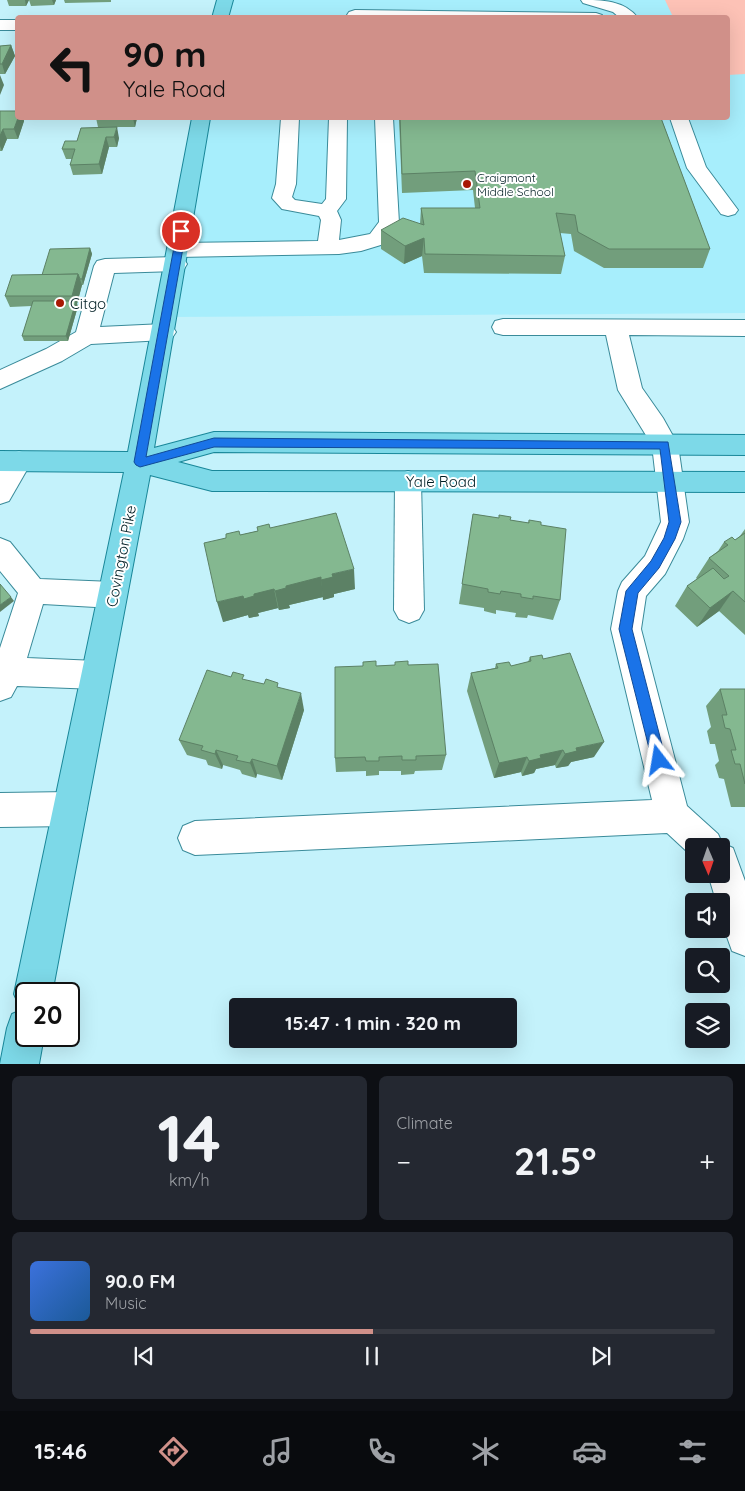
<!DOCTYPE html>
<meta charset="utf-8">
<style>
body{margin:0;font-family:Quicksand,sans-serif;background:#242831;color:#f1f3f6;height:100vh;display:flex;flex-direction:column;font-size:19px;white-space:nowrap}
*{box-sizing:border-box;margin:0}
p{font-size:16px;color:#9ea1a6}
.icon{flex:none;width:28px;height:28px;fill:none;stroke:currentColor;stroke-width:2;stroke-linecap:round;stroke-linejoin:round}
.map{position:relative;height:1064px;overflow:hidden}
.details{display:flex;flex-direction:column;gap:12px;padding:12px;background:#0d0f14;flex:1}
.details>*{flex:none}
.banner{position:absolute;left:15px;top:15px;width:715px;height:105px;border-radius:5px;box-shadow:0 5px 20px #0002;background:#d09089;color:#111;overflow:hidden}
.needle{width:32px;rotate:178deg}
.fabs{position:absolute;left:685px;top:838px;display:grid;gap:10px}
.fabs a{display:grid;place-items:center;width:45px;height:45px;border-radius:5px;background:#171b24;box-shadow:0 5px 20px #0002;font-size:25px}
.speed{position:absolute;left:15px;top:982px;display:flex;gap:10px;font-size:25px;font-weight:700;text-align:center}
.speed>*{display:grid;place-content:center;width:65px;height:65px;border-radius:50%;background:#171b24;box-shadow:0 5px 20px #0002;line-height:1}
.speed .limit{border:2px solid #111;border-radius:8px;background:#fff;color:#111}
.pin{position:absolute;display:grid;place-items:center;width:42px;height:42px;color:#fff;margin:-21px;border:2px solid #fff;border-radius:50%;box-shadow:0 1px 5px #0007}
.me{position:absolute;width:55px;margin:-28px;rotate:346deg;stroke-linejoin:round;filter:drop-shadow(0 0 4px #0008)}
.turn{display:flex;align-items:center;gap:18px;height:105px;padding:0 25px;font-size:22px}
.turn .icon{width:65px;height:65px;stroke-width:2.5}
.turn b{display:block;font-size:35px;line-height:42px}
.big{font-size:38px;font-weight:800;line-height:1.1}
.details .widget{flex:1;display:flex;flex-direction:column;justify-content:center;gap:8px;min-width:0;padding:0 18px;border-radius:8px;background:#242831}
.details .dial{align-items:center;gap:0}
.dial b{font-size:65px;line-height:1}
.song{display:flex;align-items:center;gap:15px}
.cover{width:60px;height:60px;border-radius:8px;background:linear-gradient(135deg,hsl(220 70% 55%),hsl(210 70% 35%))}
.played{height:5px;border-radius:2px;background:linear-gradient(90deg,#d09089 50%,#363941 50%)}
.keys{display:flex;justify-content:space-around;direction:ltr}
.heat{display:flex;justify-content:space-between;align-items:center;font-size:28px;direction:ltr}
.details .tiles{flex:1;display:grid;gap:12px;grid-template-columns:1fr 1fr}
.widget:last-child{grid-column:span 2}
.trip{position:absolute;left:229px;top:998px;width:288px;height:50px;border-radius:5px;background:#171b24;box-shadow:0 5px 20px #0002;font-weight:800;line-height:50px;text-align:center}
.menu{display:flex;height:80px;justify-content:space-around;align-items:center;background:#090b0e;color:#9ea1a6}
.menu .icon{width:35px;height:35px}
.menu .current{color:#d09089}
.menu b{font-size:22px;color:#f1f3f6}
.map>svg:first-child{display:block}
</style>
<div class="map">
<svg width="745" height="1064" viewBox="0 0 745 1064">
<rect width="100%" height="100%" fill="#c4f2fb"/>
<path fill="#a7eefc" d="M225,0H745V313L166,317L201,118H728V18L220,17Z"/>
<path fill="#fdc2b6" d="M665,0H745V74L728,75V18L673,17Z"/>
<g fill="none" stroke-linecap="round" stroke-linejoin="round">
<g stroke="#3a8b9a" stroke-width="2">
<g id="minor">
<path d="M581,0C602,0 624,0 638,18H620L613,12L583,3Z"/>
<path d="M355,10L596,13L602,15L604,18H349L347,15L349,12Z"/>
<rect x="0" y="20" width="18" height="10"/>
<path d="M281,118H299L296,184L292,197L295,200L322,204L326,199L329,118H347L346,199L337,211L341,220L339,240L370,234L379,222L375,118H393L399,223L384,244L361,251L339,254L178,257L170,255L167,250L170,245L178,243L318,241L321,220L319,216L282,209L272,198L276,184Z"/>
<path d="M670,118H688L706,167L738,210L735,214L728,216L721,214L687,168Z"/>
<path d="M176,257L184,259L187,264L184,269L176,271L114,273L100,327L164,324L172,326L176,332L172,338L164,340L91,344L62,361L0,389V370L46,349L76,332L94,266L97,261L105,259Z"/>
<path d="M503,319L745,320V336L629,335L642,388L663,418L678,445L689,522L683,539L665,574L646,596L641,629L687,806L718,834L722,843L733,848L745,881V956L732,951L721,920V901H716L708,874H721V846H694V858L667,833L195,855L183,850L178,838L183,826L195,821L652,800L611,629L618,591L622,582L645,556L661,522L652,445L618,390L606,335H503L495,333L492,327L495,321Z"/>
<path d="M19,451L28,454L32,461L9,501L0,504V470L10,454Z"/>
<path d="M408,471L417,474L421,481L424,610L419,619L409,623L399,619L394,610L395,481L399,474Z"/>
<path d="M0,538L10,542L40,579L113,582L123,586L127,595L123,604L113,608L43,604L27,658L97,661L108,665L112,675L108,685L97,689L17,686L11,697L0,701V648L18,593L0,571Z"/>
<path d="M70,792L82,797L87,809L82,821L70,826L0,827V793Z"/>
</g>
</g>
<g stroke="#198799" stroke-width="2">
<g id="major">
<path d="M217,0H233L228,18H212Z"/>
<path d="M192,118H210L154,448L214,432L745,435V455L214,452L178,462L212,471L745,472V492L212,491L150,475L52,994H26V1036H44L39,1064H0L7,1028L12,1014L24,1009L20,1007L14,994L124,472L0,471V451L128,452Z"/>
</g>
</g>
<use href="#minor" fill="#fff" fill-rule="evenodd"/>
<use href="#major" fill="#7dd9e8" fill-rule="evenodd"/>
</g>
<g fill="#729e7c">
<path d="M7,0H56L54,5L31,6L29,0L26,6H9Z"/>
<path d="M64,0H111V2L65,3Z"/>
<path d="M11,45L15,56L5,74H0V46Z"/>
<path d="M0,111L18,118H23L24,121L18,139H7L2,151H0Z"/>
<path d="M96,118H137L135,127H98Z"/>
<path d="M399,118H661L710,249L703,268H604L574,251L571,234L560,233L565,256L561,274L424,273L422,256L404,264L381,249V230L420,224L421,208H475L473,190L402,193Z"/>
<path d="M81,128L119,138L117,147H109L102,174L73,175L70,165L72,159H66L62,149L77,141Z"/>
<path d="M90,248L92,254L83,285H82L77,304L78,306L68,341H24L22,336L32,306L10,307L5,296L42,275Z"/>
<path d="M473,514L528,523L529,520L541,525L560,600L553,620L528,615L527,618L515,617L516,613L496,610V614L484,611V608L459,604Z"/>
<path d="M270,528L355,589L334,594V597L323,600V597L289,605L290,608L279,610L278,608L258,613L259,616L249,618L248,615L223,622L240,535Z"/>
<path d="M745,529V635L719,611L697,627L675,606L687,586L697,579L696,578L709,558L718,551L724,542L735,540L740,536Z"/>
<path d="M530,657L543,659L594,757L571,762L568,766L556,768L555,765L536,769L534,773L522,776L521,772L494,778L467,691L471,673L495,668L496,664L511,666L528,662Z"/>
<path d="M408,665L446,755L442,770L415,771L414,774L401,775V771H379V775L366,776V771L336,772L335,758L376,666Z"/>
<path d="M231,677L279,688L304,710L282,780L257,774L256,778L242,774L240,770L223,765L222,769L208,765L206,760L187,755L179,740Z"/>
<path d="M720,689H745V807H731L724,779L719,778L715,765L719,761L715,744H710L707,731L711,727L706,706Z"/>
</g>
<g fill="#5c8165">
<path d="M25,0H29L26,6Z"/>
<path d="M52,0H56L54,5Z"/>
<path d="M11,45L15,56L5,74L2,64Z"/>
<path d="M0,75L4,85L0,95Z"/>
<path d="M18,118H23L24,121L18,139L14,129Z"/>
<path d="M133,118H137L135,127Z"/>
<path d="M117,127L119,138L117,147L114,137Z"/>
<path d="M3,129L7,139L2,151L0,146V136Z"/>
<path d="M106,137L109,147L102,174L99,164Z"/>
<path d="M424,238L422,256L404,264L405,246Z"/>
<path d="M90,248L92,254L83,285L82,279Z"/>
<path d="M78,274L82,285L77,304L78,306L68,341L66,336L75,303L72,296Z"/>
<path d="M354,569L355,589L334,594V597L323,600L321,580L332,574Z"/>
<path d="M321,577L323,597L289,605L290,608L279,610L275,591L286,586Z"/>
<path d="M274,589L278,608L258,613L259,616L249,618L248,615L223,622L217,602Z"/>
<path d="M733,591L719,611L697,627L710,608Z"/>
<path d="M11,597L14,601L0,612V605Z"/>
<path d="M301,693L304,710L282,780L277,766Z"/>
<path d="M604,742L594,757L571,762L568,766L556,768L565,754L576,748Z"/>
<path d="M216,750L223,765L222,769L215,754Z"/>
<path d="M563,750L555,765L536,769L534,773L522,776L529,761L540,755Z"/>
<path d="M527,757L521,772L494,778L499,763Z"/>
<path d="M252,759L257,774L256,778L250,763Z"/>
</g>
<g fill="#84b890" stroke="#5c8165">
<path d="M11,45L2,64H0V46Z"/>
<path d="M0,111H18V118L14,129H3L0,136Z"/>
<path d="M400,118H661L710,249H609L578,232L575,215L556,213L565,256L425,254L424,238L405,246L381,230L403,218L424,225L421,208H480L475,171L402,174Z"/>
<path d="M117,127L114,137H106L99,164L70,165L75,149H62L65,141H77L81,128Z"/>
<path d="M90,248L82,279H80L78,274L42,275L50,249Z"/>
<path d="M78,274L72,296H5L12,275Z"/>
<path d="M33,301H76L66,336H22Z"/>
<path d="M336,513L354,569L332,574L333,577L321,580V577L286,586V588L275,591L274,589L254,594V596L244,599L243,596L217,602L204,543L226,538V534L239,531L240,535L258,531L257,527L269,524L270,528Z"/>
<path d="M473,514L499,518V515L511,517L510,520L529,523V520L541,522V525L566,529L560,600L533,596V599L521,597V594L501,591L500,594L488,592V589L462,584Z"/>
<path d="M745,533V602L733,591L710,608L687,586L713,568L724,579L729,576L709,558L728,545L724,542L732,537L735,540Z"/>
<path d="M0,584L11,597L0,605Z"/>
<path d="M570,653L604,742L576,748L577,751L565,754L563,750L540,755L541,758L529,761L527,757L499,763L471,673L498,668L496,664L509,662L511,666L531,661L530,657L542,655L543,659Z"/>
<path d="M376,661V666L395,665V662L408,661V665L438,664L446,755L416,756V760H402V756L379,757V761H366L365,757L335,758V667L363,666V662Z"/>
<path d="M207,670L231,677L233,672L244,675L242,679L264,684L266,679L278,683L277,687L301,693L277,766L252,759L250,763L236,760L238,756L216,750L215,754L201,750L203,746L179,740Z"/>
<path d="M720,689H745V784L740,764H735L731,750H736L730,729L725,728L722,715H727Z"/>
</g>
<path fill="#1a73e8" stroke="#114b97" d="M181,228L186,231L146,457L214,438L668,442L681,522L675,539L659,568L638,593L632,629L666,760L664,765L659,767L654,765L652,760L619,629L626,591L651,561L664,538L669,522L660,449L214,447L140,467L136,465L134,462L177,231Z"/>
<g fill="#a81803" stroke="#fff" stroke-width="2">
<circle cx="467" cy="184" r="5"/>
<circle cx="60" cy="303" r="5"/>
</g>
<g text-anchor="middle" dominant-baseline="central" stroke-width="4" stroke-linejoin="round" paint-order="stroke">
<g font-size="12" fill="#001e24" stroke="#fff" text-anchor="start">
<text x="477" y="177">Craigmont<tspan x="477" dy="14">Middle School</tspan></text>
</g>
<g font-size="15" fill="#001e24" stroke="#fff" text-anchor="start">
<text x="70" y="303">Citgo</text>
</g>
<g font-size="15" fill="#001e24" stroke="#fff">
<text x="441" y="481">Yale Road</text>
<text transform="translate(121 556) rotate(-79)">Covington Pike</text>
</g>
</g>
</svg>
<div class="fabs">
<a><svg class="needle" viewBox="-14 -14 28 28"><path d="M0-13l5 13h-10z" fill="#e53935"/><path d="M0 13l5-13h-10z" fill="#9ea1a6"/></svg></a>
<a><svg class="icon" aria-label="sound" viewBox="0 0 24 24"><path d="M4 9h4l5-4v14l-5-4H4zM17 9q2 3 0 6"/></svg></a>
<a><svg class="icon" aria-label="search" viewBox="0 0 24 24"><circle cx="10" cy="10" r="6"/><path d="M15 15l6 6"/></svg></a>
<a><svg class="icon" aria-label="layers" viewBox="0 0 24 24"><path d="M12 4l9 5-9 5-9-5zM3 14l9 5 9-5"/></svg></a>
</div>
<div class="speed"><div class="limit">20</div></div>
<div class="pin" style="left:181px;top:231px;background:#d93025"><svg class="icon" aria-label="arrive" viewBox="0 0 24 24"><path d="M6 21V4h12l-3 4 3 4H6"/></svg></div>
<svg class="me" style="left:659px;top:760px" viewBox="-20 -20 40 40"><path d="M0-17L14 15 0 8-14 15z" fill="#1a73e8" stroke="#fff" stroke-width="4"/></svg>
<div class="trip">15:47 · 1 min · 320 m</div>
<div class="banner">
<div class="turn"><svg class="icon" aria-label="left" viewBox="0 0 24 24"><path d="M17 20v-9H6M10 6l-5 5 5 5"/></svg><div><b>90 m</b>Yale Road</div></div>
</div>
</div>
<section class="details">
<div class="tiles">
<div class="widget dial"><b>14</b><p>km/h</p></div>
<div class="widget"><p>Climate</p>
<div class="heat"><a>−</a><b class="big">21.5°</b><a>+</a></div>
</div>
<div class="widget">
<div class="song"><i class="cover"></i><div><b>90.0 FM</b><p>Music</p></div></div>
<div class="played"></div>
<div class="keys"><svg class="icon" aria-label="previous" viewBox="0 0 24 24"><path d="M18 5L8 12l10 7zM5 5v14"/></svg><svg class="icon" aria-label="pause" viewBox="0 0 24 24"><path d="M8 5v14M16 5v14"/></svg><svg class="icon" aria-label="next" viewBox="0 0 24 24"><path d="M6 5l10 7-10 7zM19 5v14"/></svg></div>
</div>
</div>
</section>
<nav class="menu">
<b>15:46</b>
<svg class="icon current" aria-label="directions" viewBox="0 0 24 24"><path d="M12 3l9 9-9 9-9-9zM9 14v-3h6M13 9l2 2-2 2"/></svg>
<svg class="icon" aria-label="music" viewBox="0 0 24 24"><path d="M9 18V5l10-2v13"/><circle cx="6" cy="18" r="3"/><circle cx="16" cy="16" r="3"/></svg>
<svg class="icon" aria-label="phone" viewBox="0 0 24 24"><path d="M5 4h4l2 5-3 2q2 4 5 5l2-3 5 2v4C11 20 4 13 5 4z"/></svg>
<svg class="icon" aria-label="climate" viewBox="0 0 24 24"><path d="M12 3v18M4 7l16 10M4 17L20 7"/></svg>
<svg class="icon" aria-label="car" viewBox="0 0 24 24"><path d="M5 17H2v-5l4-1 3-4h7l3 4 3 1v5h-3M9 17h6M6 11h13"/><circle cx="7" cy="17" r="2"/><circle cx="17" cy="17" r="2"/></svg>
<svg class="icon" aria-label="filters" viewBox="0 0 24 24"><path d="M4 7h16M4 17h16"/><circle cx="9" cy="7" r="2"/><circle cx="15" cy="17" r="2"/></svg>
</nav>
